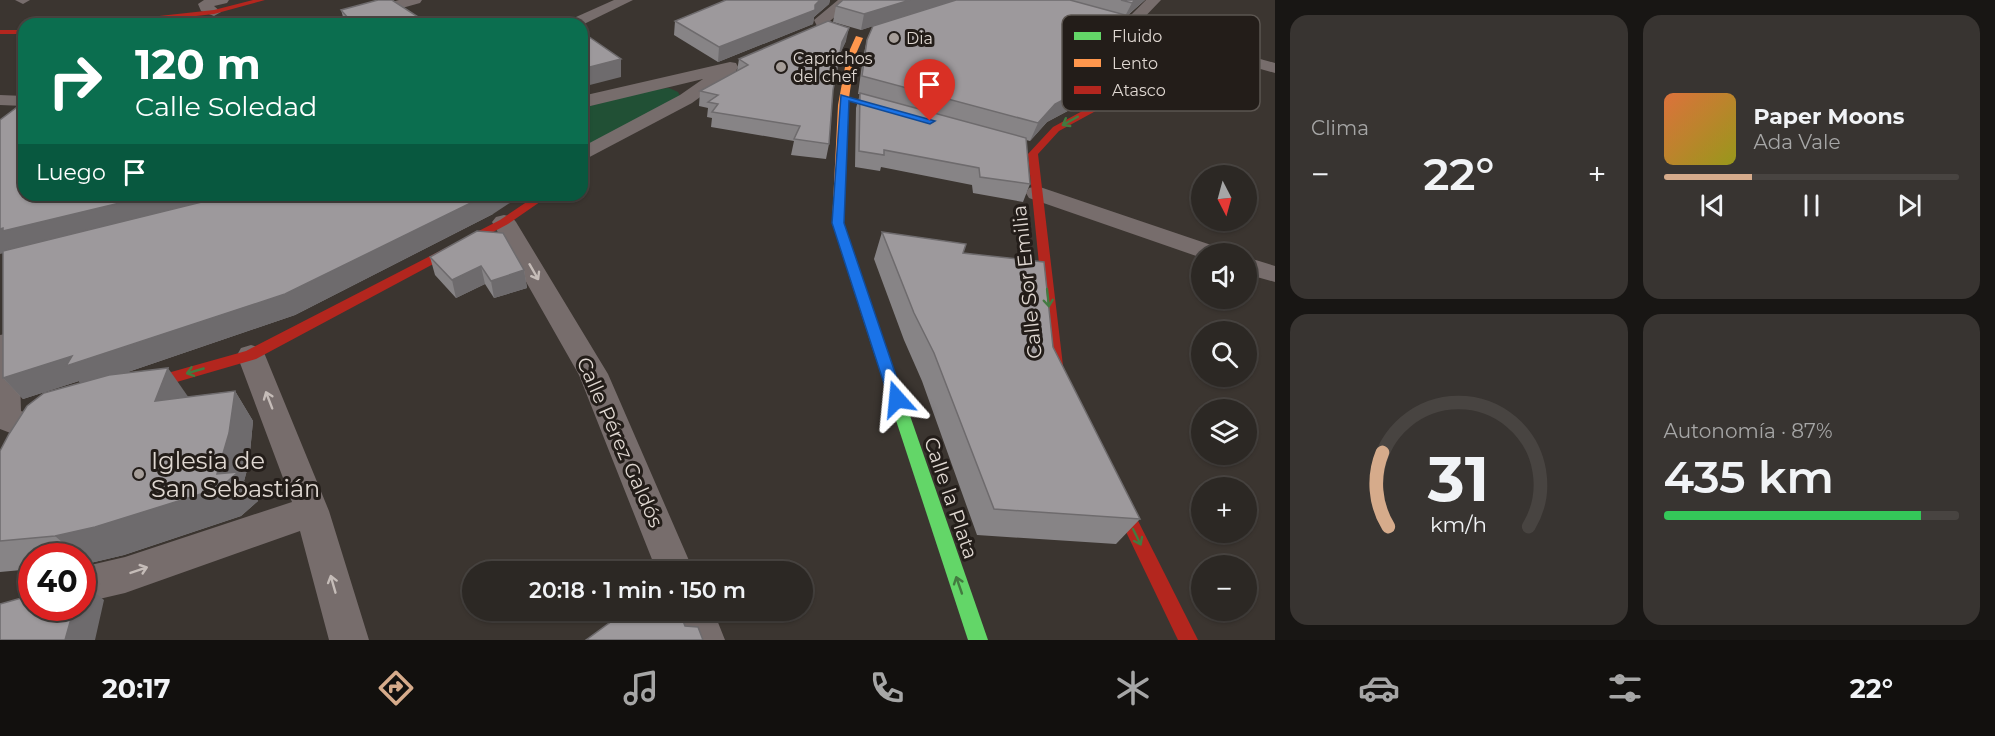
<!DOCTYPE html>
<html lang="es">
<meta charset="utf-8">
<style>
body{margin:0;font-family:Montserrat,sans-serif;background:#383431;color:#f1f3f6;height:100vh;display:flex;flex-direction:column;font-size:22px;white-space:nowrap}
*{box-sizing:border-box;margin:0}
p{font-size:20px;color:#a6a6a6}
.icon{flex:none;width:33px;height:33px;fill:none;stroke:currentColor;stroke-width:2;stroke-linecap:round;stroke-linejoin:round}
.map{position:relative;flex:1;overflow:hidden}
.details{display:flex;flex-direction:column;gap:15px;padding:15px;background:#181614;width:720px}
.details>*{flex:none}
.hud{position:absolute;left:18px;top:18px;width:570px;height:183px;border-radius:18px;box-shadow:0 2px 4px #0004,0 0 0 2px #484441;background:#0b6e4f;color:#fff;overflow:hidden}
.needle{width:39px;rotate:174deg}
.fabs{position:absolute;left:1191px;top:165px;display:grid;gap:12px}
.fabs a{display:grid;place-items:center;width:66px;height:66px;border-radius:50%;background:#2c2824;box-shadow:0 2px 4px #0004,0 0 0 2px #484441;font-size:30px}
.speed{position:absolute;left:18px;top:543px;display:flex;gap:12px;font-size:30px;font-weight:700;text-align:center}
.speed>*{display:grid;place-content:center;width:78px;height:78px;border-radius:50%;background:#2c2824;box-shadow:0 2px 4px #0004,0 0 0 2px #484441;line-height:1}
.speed .limit{border:9px solid #d22;background:#fff;color:#111}
.pin{position:absolute;display:grid;place-items:center;width:51px;height:51px;color:#fff;margin:-62px -26px;border-radius:50% 50% 50% 0;rotate:-45deg;box-shadow:0 0 6px #0007}
.pin .icon{rotate:45deg}
.me{position:absolute;width:66px;margin:-33px;rotate:342deg;stroke-linejoin:round;filter:drop-shadow(0 0 4px #0008)}
.turn{display:flex;align-items:center;gap:21px;height:126px;padding:0 18px;font-size:27px}
.turn .icon{width:78px;height:78px;stroke-width:2.5}
.turn b{display:block;font-size:42px;line-height:51px}
.then{display:flex;align-items:center;height:57px;padding:0 18px;background:#0003;gap:12px;font-size:22px}
.big{font-size:45px;font-weight:600;line-height:1.1}
.details .card{flex:1;display:flex;flex-direction:column;justify-content:center;gap:9px;min-width:0;padding:0 21px;border-radius:18px;background:#383431}
.details .dial{align-items:center;gap:0}
.dial svg{height:156px;overflow:visible;fill:none;stroke:#484441;stroke-width:7;stroke-linecap:round;text-anchor:middle}
.dial text{fill:#f1f3f6;stroke:none}
.song{display:flex;align-items:center;gap:18px}
.cover{width:72px;height:72px;border-radius:9px;background:linear-gradient(135deg,hsl(20 70% 55%),hsl(60 70% 35%))}
.played{height:6px;border-radius:3px;background:linear-gradient(90deg,#d6ab8b 30%,#484441 30%)}
.keys{display:flex;justify-content:space-around;direction:ltr}
.heat{display:flex;justify-content:space-between;align-items:center;font-size:33px;direction:ltr}
.charge{height:9px;border-radius:4px;background:linear-gradient(90deg,#34c759 87%,#484441 0)}
.details .tiles{flex:1;display:grid;gap:15px;grid-template-columns:repeat(2,1fr)}
.trip{position:absolute;left:462px;top:561px;width:351px;height:60px;border-radius:30px;background:#2c2824;box-shadow:0 2px 4px #0004,0 0 0 2px #484441;font-weight:600;line-height:60px;text-align:center}
.menu{display:flex;height:96px;justify-content:space-around;align-items:center;background:#12100e;color:#a6a6a6}
.menu .icon{width:42px;height:42px}
.menu .selected{color:#d6ab8b}
.menu b{font-size:27px;color:#f1f3f6}
main{display:flex;flex:1;min-height:0}
.map>svg:first-child{display:block}
</style>
<main>
<div class="map">
<svg width="1275" height="640" viewBox="0 0 1275 640">
<rect width="100%" height="100%" fill="#3b3530"/>
<path fill="#215035" d="M669,88L678,92L680,96L588,147H582V108L656,89Z"/>
<g fill="none" stroke-linecap="round" stroke-linejoin="round">
<g fill="#776d6c" fill-rule="evenodd">
<path d="M15,0H30L23,4Z"/>
<path d="M229,0L227,3L214,6L221,12L214,16L201,11L198,4L204,0Z"/>
<path d="M399,0H422L420,3L345,24H288L296,19L342,16Z"/>
<path d="M614,0H633L582,25L564,24L567,21Z"/>
<path d="M838,0H854L830,21L832,27L829,30H819L814,20Z"/>
<path d="M1146,0H1161L1137,25L1275,63V73L1122,30L1119,27Z"/>
<path d="M730,62L736,63L738,67L736,71L692,103L582,161V147L680,95L703,79L582,108V96Z"/>
<path d="M0,95L24,96V106L0,105Z"/>
<path d="M1037,186L1223,249L1226,254H1202V258L1029,198L1026,193L1029,188Z"/>
<path d="M504,215L512,217L516,222L608,374L694,572H657L579,375L492,222L496,217Z"/>
<path d="M1246,257L1275,266V282L1246,274Z"/>
<path d="M5,334L15,337L19,344L21,411L45,420L50,429L45,438L34,442L0,429V335Z"/>
<path d="M251,345L261,348L265,355L329,511L369,640H329L300,531L125,593L82,603V567L125,557L292,502L237,355L241,348Z"/>
<path d="M674,610H713L725,640H685Z"/>
</g>
<path fill="#63d668" fill-rule="evenodd" d="M876,333L883,338L988,640H968L869,338Z"/>
<path fill="#ff974d" fill-rule="evenodd" d="M856,36L863,38L855,56L848,105L844,223L883,338L876,343L869,338L832,223L838,105L847,56Z"/>
<g fill="#b3261e" fill-rule="evenodd">
<path d="M253,0H265L214,14L125,24H100L104,22L214,10Z"/>
<rect x="0" y="30" width="24" height="4"/>
<path d="M1185,42L1192,44L1160,76L1059,131L1038,154L1064,374L1073,391L1071,395H1061L1050,374L1028,154L1053,127L1154,72Z"/>
<path d="M537,195H550L508,224L256,359L132,395L127,393L125,389L127,385L132,383L246,351L500,220Z"/>
<path d="M1112,479L1118,481L1198,640H1178L1104,486L1106,481Z"/>
</g>
</g>
<g fill="#878486">
<path d="M726,0H830L829,4L814,17L813,24L718,62L674,35L675,21Z"/>
<path d="M956,0H1145L1127,16L1168,46L1137,74L1047,122L1030,141L1026,140L1030,184L1023,202L973,193L972,185L881,167L880,171L855,167L856,108L860,94H858L863,57L867,40L873,26L861,30L833,22L836,6Z"/>
<path d="M341,10L429,24L344,20Z"/>
<path d="M846,41L839,55L833,90L829,144L826,159L791,155L794,141L711,127L712,118L707,117L708,108L699,106L700,91L737,71L739,59Z"/>
<path d="M24,195L493,214L295,315L125,373L188,397L235,391L253,421L249,463L244,481L258,501L241,516L124,555L86,564H82V556H32V569L0,572V451L80,383L79,381L23,399L3,378Z"/>
<path d="M882,232L963,253L1053,347L1140,519L1116,544L977,535L922,381L904,340L874,259Z"/>
<path d="M430,257L524,270L527,288L494,298L485,284L456,298L435,275Z"/>
</g>
<g fill="#6e6b6d">
<path d="M820,0H830L829,4L814,17L813,24L718,62L719,47Z"/>
<path d="M910,0H955L861,30L864,14Z"/>
<path d="M1135,0H1145L1124,18L1132,3Z"/>
<path d="M849,28L846,41L839,56L842,42Z"/>
<path d="M1177,29L1168,46L1137,74L1047,122L1030,141L1038,123L1055,104Z"/>
<path d="M621,59V77L582,87V69Z"/>
<path d="M153,195H245L0,254V229Z"/>
<path d="M487,195H522L493,214L295,315L84,387L79,381L23,399L3,378Z"/>
<path d="M481,266L485,284L456,298L452,280Z"/>
<path d="M524,270L527,288L494,298L491,281Z"/>
<path d="M168,368L189,398L155,401Z"/>
<path d="M235,391L253,421L249,463L244,481L258,501L241,516L124,555L86,564L82,560V556H78L55,536Z"/>
<path d="M82,582L104,600L95,640H65L74,608H82Z"/>
</g>
<g fill="#9d999c" stroke="#6e6b6d" stroke-width="1.5">
<path d="M378,0H392L429,24H324L349,19L341,10Z"/>
<path d="M726,0H820L815,5V10L719,47L675,21Z"/>
<path d="M843,0H910L864,14L836,6Z"/>
<path d="M956,0H1070L1177,29L1145,57L1055,104L1038,123L862,76L867,40L873,26Z"/>
<path d="M1121,0H1135L1132,3Z"/>
<path d="M561,17L571,24H550Z"/>
<path d="M828,21L849,28L842,42L833,90L829,144L794,139L800,126L712,112L718,104L708,102L718,95L700,91L748,65L739,59Z"/>
<path d="M582,32L621,59L582,69Z"/>
<path d="M860,93L1026,138L1030,184L980,177L979,168L884,150V155L859,151Z"/>
<path d="M24,102V195H153L3,231V228L0,229V120Z"/>
<path d="M230,195H487L285,294L66,366L72,356L3,378V251Z"/>
<path d="M477,231L503,233L524,270L491,281L481,266L452,280L430,257Z"/>
<path d="M882,232L966,244L963,253L1044,262L1053,347L1140,519L994,509L934,353L914,313Z"/>
<path d="M168,368L155,401L235,391L229,433L217,474L238,472L220,488L95,527L55,536L0,541V451L9,434L27,406L44,393L109,375Z"/>
<path d="M32,595V608H74L65,640H0V604Z"/>
<path d="M627,610H679L685,626L698,627L703,640H586Z"/>
</g>
<defs><path id="oneway-shaft" d="M-6 0H5M1.5-3L5.5 0L1.5 3" fill="none" stroke-width="1.6" stroke-linecap="round" stroke-linejoin="round" transform="scale(1.5)"/></defs>
<g stroke="#437a40">
<use href="#oneway-shaft" transform="translate(1070 121) rotate(151)"/>
<use href="#oneway-shaft" transform="translate(1048 298) rotate(84)"/>
<use href="#oneway-shaft" transform="translate(195 371) rotate(164)"/>
<use href="#oneway-shaft" transform="translate(1137 537) rotate(64)"/>
<use href="#oneway-shaft" transform="translate(959 585) rotate(-109)"/>
</g>
<g stroke="#c5bcb8">
<use href="#oneway-shaft" transform="translate(534 272) rotate(60)"/>
<use href="#oneway-shaft" transform="translate(269 400) rotate(-111)"/>
<use href="#oneway-shaft" transform="translate(139 570) rotate(-19)"/>
<use href="#oneway-shaft" transform="translate(333 584) rotate(-106)"/>
</g>
<path fill="#1a73e8" stroke="#114b97" stroke-width="1.5" d="M841,95L935,121L930,124L849,101L844,223L904,399L902,403H891L889,399L832,223Z"/>
<g fill="#a69e99" stroke="#231d19" stroke-width="2">
<circle cx="894" cy="38" r="6"/>
<circle cx="781" cy="67" r="6"/>
<circle cx="139" cy="474" r="6"/>
</g>
<g text-anchor="middle" dominant-baseline="central" stroke-width="6" stroke-linejoin="round" paint-order="stroke">
<g font-size="16" fill="#dfd7d1" stroke="#231d19" text-anchor="start">
<text x="906" y="38">Dia</text>
<text x="793" y="58">Caprichos<tspan x="793" dy="18">del chef</tspan></text>
</g>
<g font-size="20" fill="#dfd7d1" stroke="#231d19">
<text transform="translate(1027 282) rotate(-96)">Calle Sor Emilia</text>
<text transform="translate(620 442) rotate(66)">Calle Pérez Galdós</text>
<text transform="translate(951 498) rotate(71)">Calle la Plata</text>
</g>
<g font-size="24" fill="#dfd7d1" stroke="#231d19" text-anchor="start">
<text x="151" y="460">Iglesia de<tspan x="151" dy="28">San Sebastián</tspan></text>
</g>
</g>
<rect x="1062" y="15" width="198" height="96" rx="9" fill="#231d19" stroke="#5b5550" stroke-width="1.5"/>
<rect x="1074" y="32" width="27" height="8" fill="#63d668"/>
<rect x="1074" y="59" width="27" height="8" fill="#ff974d"/>
<rect x="1074" y="86" width="27" height="8" fill="#b3261e"/>
<g font-size="16" fill="#dfd7d1">
<text x="1112" y="42">Fluido</text>
<text x="1112" y="69">Lento</text>
<text x="1112" y="96">Atasco</text>
</g>
</svg>
<div class="fabs">
<a><svg class="needle" viewBox="-14 -14 28 28"><path d="M0-13l5 13h-10z" fill="#e53935"/><path d="M0 13l5-13h-10z" fill="#a6a6a6"/></svg></a>
<a><svg class="icon" aria-label="sound" viewBox="0 0 24 24"><path d="M4 9h4l5-4v14l-5-4H4zM17 9q2 3 0 6"/></svg></a>
<a><svg class="icon" aria-label="search" viewBox="0 0 24 24"><circle cx="10" cy="10" r="6"/><path d="M15 15l6 6"/></svg></a>
<a><svg class="icon" aria-label="layers" viewBox="0 0 24 24"><path d="M12 4l9 5-9 5-9-5zM3 14l9 5 9-5"/></svg></a>
<a>+</a>
<a>−</a>
</div>
<div class="speed"><div class="limit">40</div></div>
<div class="pin" style="left:930px;top:121px;background:#d93025"><svg class="icon" aria-label="arrive" viewBox="0 0 24 24"><path d="M6 21V4h12l-3 4 3 4H6"/></svg></div>
<svg class="me" style="left:897px;top:399px" viewBox="-20 -20 40 40"><path d="M0-17L14 15 0 8-14 15z" fill="#1a73e8" stroke="#fff" stroke-width="4"/></svg>
<div class="trip">20:18 · 1 min · 150 m</div>
<div class="hud">
<div class="turn"><svg class="icon" aria-label="right" viewBox="0 0 24 24"><path d="M7 20v-9h11M14 6l5 5-5 5"/></svg><div><b>120 m</b>Calle Soledad</div></div>
<div class="then">Luego<svg class="icon" aria-label="arrive" viewBox="0 0 24 24"><path d="M6 21V4h12l-3 4 3 4H6"/></svg></div>
</div>
</div>
<section class="details">
<div class="tiles">
<div class="card"><p>Clima</p>
<div class="heat"><a>−</a><b class="big">22°</b><a>+</a></div>
</div>
<div class="card">
<div class="song"><i class="cover"></i><div><b>Paper Moons</b><p>Ada Vale</p></div></div>
<div class="played"></div>
<div class="keys"><svg class="icon" aria-label="previous" viewBox="0 0 24 24"><path d="M18 5L8 12l10 7zM5 5v14"/></svg><svg class="icon" aria-label="pause" viewBox="0 0 24 24"><path d="M8 5v14M16 5v14"/></svg><svg class="icon" aria-label="next" viewBox="0 0 24 24"><path d="M6 5l10 7-10 7zM19 5v14"/></svg></div>
</div>
<div class="card dial"><svg viewBox="0 0 100 80">
<path d="M14 69A42 42 0 1 1 86 69"/>
<path d="M14 69A42 42 0 0 1 11 31" stroke="#d6ab8b"/>
<text x="50" y="56" font-size="32" font-weight="700">31</text>
<text x="50" y="72" font-size="11">km/h</text>
</svg></div>
<div class="card"><p>Autonomía · 87%</p><b class="big">435 km</b><div class="charge"></div></div>
</div>
</section>
</main>
<nav class="menu">
<b>20:17</b>
<svg class="icon selected" aria-label="directions" viewBox="0 0 24 24"><path d="M12 3l9 9-9 9-9-9zM9 14v-3h6M13 9l2 2-2 2"/></svg>
<svg class="icon" aria-label="music" viewBox="0 0 24 24"><path d="M9 18V5l10-2v13"/><circle cx="6" cy="18" r="3"/><circle cx="16" cy="16" r="3"/></svg>
<svg class="icon" aria-label="phone" viewBox="0 0 24 24"><path d="M5 4h4l2 5-3 2q2 4 5 5l2-3 5 2v4C11 20 4 13 5 4z"/></svg>
<svg class="icon" aria-label="climate" viewBox="0 0 24 24"><path d="M12 3v18M4 7l16 10M4 17L20 7"/></svg>
<svg class="icon" aria-label="car" viewBox="0 0 24 24"><path d="M5 17H2v-5l4-1 3-4h7l3 4 3 1v5h-3M9 17h6M6 11h13"/><circle cx="7" cy="17" r="2"/><circle cx="17" cy="17" r="2"/></svg>
<svg class="icon" aria-label="filters" viewBox="0 0 24 24"><path d="M4 7h16M4 17h16"/><circle cx="9" cy="7" r="2"/><circle cx="15" cy="17" r="2"/></svg>
<b>22°</b>
</nav>
